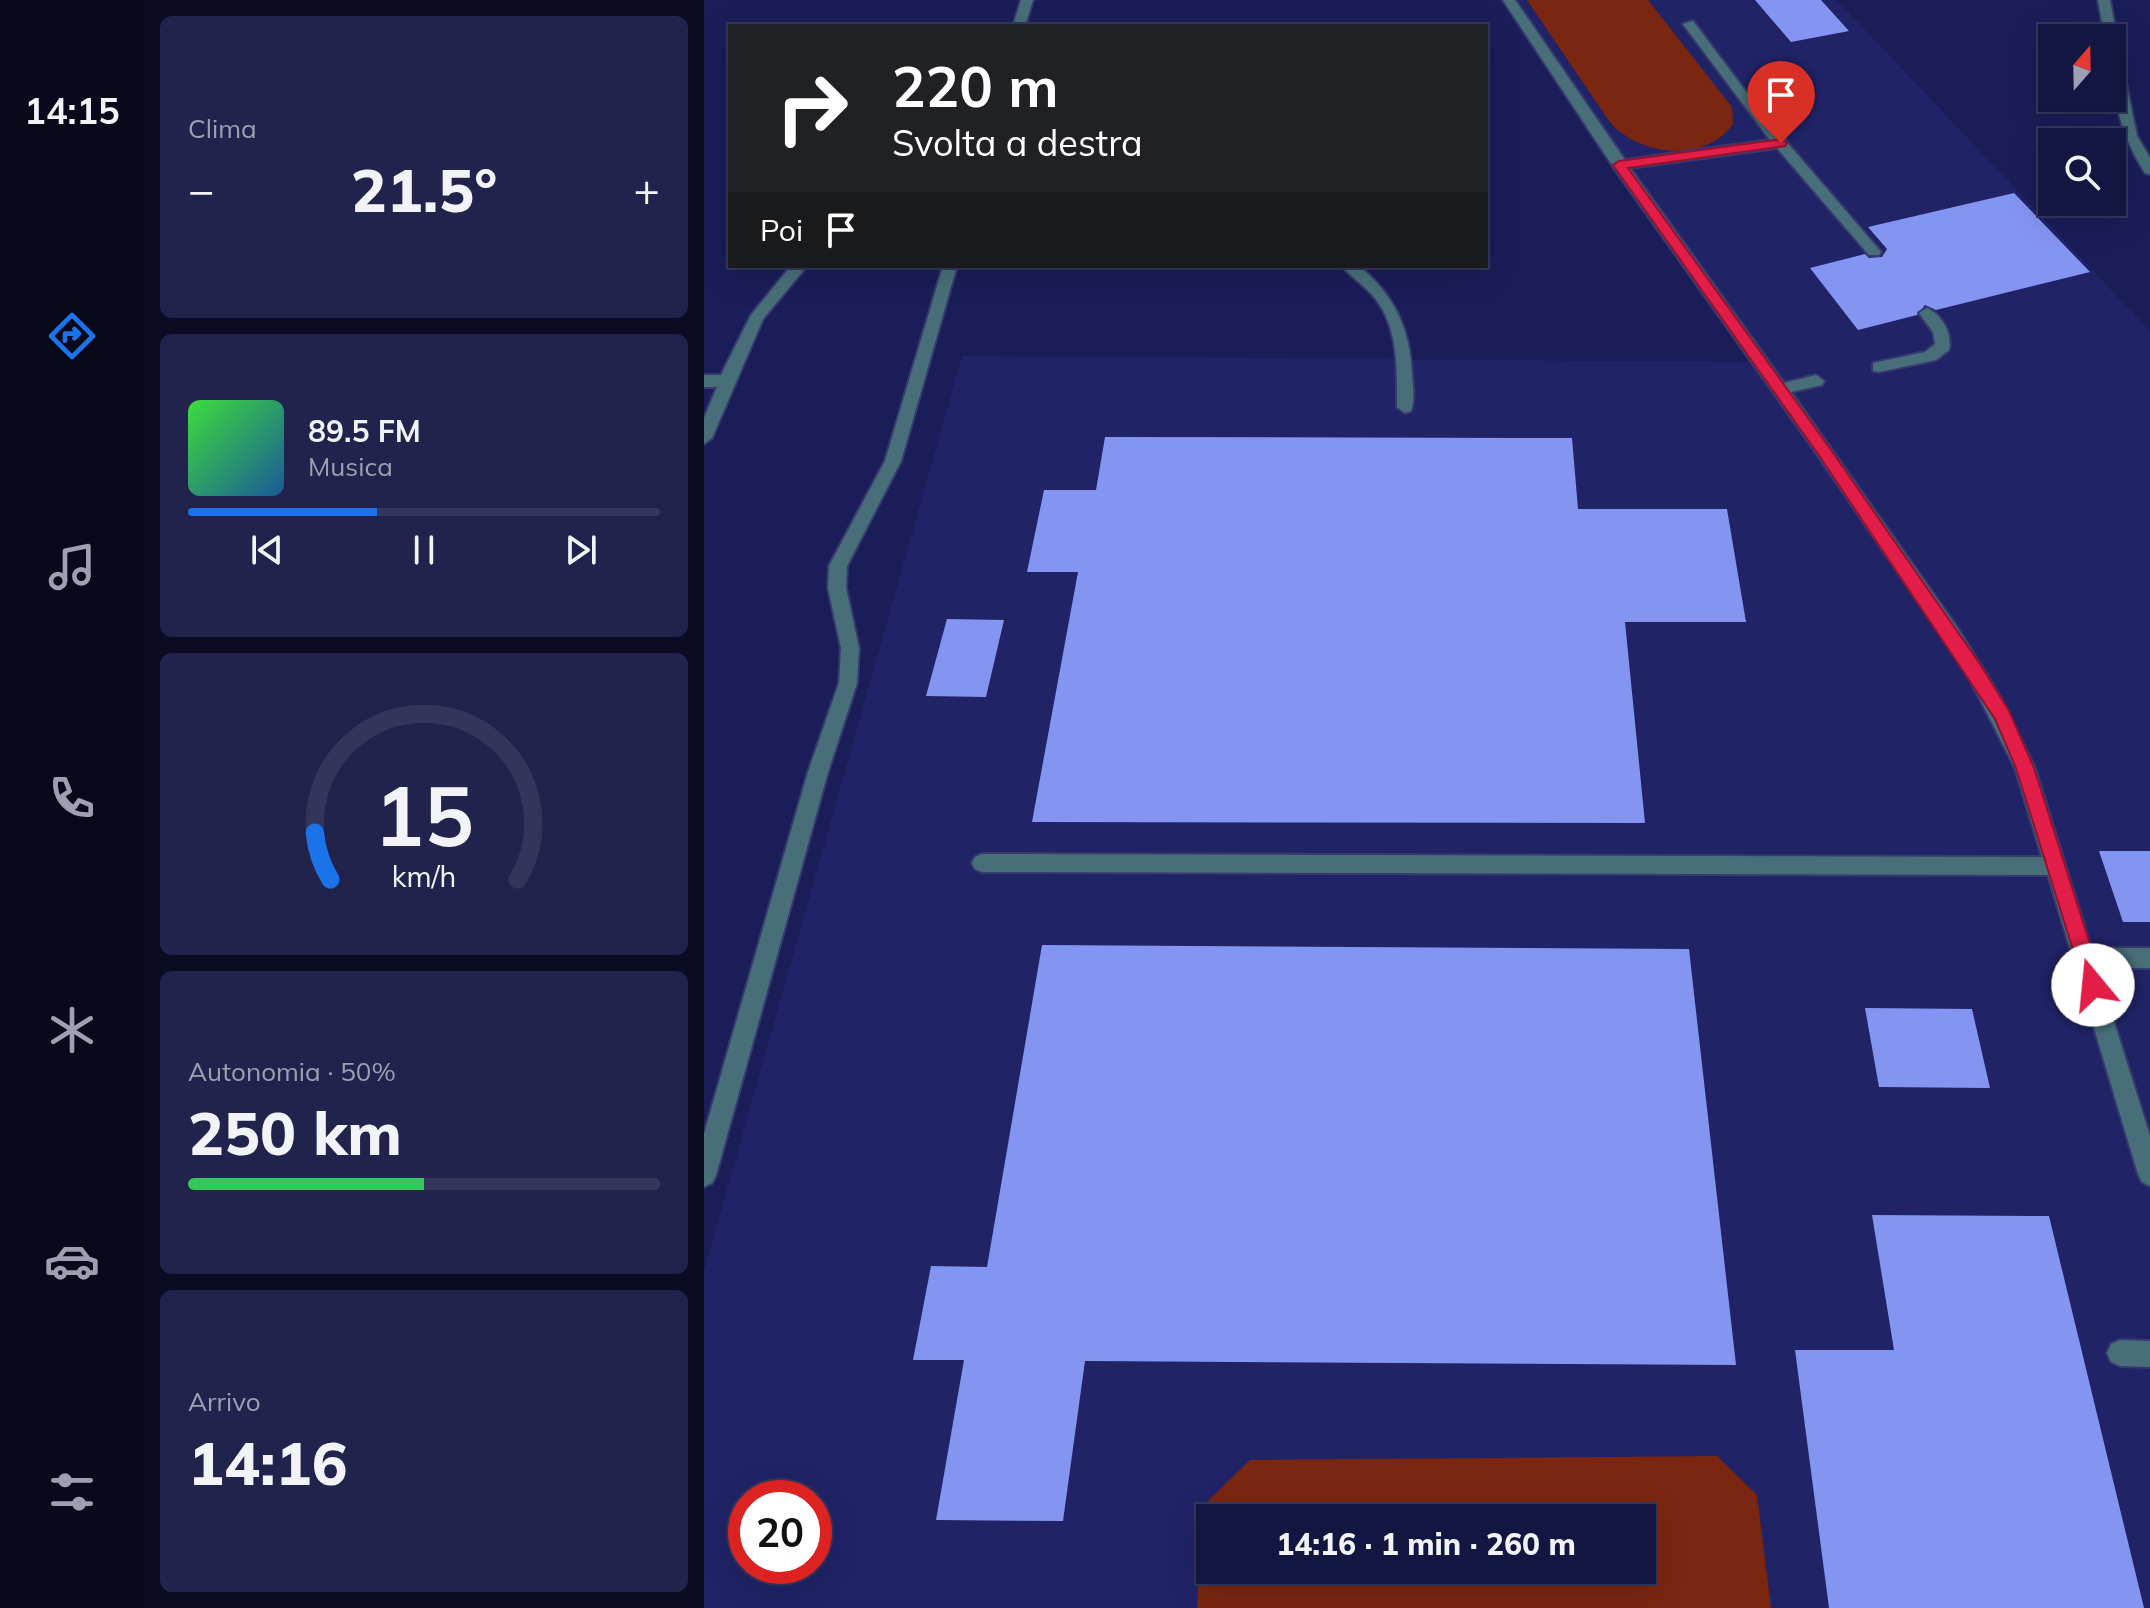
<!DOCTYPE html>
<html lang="it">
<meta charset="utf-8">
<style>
body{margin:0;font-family:Mulish,sans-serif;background:#21234d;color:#f1f3f6;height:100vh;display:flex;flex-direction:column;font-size:30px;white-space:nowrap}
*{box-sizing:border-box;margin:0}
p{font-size:26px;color:#9d9fb2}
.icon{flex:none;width:44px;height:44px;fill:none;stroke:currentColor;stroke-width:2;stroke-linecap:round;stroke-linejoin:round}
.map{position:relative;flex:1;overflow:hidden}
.details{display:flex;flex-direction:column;gap:16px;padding:16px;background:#0b0c24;width:560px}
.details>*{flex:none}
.top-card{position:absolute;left:24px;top:24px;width:760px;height:244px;border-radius:0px;box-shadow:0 8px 32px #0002,0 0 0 2px #33355b;background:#202124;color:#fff;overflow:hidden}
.needle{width:52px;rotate:20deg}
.controls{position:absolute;left:1334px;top:24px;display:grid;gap:16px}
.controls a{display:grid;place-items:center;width:88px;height:88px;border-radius:0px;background:#141642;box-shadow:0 8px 32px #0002,0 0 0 2px #33355b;font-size:40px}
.speed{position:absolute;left:24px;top:1480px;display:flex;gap:16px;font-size:40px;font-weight:700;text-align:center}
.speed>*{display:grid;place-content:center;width:104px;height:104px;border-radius:50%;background:#141642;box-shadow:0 8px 32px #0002,0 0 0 2px #33355b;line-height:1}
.speed .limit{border:12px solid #d22;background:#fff;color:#111}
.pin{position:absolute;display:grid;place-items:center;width:68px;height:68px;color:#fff;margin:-82px -34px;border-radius:50% 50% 50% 0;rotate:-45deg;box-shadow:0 0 8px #0007}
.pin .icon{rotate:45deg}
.me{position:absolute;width:88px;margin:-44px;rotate:343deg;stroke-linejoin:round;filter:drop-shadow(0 0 6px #0008)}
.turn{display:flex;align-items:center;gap:28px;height:168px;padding:0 32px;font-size:36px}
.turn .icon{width:104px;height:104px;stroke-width:2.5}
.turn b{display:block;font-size:56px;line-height:68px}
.then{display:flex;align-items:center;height:76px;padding:0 32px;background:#0003;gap:16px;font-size:30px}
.big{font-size:60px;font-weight:800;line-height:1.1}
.details .card{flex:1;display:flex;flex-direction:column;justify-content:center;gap:12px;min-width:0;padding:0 28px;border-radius:12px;background:#21234d}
.details .dial{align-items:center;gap:0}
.dial svg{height:208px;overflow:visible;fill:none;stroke:#33355b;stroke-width:7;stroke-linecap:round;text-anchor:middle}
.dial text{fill:#f1f3f6;stroke:none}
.song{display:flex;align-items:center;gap:24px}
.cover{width:96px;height:96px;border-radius:12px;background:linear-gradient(135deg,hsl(120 70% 55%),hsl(210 70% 35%))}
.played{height:8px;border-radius:4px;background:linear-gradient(90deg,#1a73e8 40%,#33355b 40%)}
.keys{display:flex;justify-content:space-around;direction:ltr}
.heat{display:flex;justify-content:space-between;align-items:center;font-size:44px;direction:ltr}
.charge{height:12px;border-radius:6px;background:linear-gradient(90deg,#34c759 50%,#33355b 0)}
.trip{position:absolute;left:492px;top:1504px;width:460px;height:80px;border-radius:0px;background:#141642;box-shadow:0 8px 32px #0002,0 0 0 2px #33355b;font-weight:800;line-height:80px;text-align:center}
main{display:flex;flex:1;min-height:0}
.tab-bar{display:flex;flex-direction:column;width:144px;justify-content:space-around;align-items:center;background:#08091a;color:#9d9fb2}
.tab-bar .icon{width:56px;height:56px}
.tab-bar .selected{color:#1a73e8}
.tab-bar b{font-size:36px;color:#f1f3f6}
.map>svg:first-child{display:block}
</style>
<main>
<nav class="tab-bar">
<b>14:15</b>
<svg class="icon selected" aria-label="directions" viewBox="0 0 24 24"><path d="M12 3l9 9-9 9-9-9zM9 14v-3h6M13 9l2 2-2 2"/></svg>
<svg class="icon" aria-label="music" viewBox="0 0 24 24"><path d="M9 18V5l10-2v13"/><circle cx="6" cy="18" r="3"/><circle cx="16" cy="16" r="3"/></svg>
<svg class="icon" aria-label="phone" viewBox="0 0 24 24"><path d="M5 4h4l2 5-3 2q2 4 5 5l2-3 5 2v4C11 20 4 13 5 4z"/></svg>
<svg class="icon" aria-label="climate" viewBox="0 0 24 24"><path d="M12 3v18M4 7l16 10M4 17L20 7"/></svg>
<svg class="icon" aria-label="car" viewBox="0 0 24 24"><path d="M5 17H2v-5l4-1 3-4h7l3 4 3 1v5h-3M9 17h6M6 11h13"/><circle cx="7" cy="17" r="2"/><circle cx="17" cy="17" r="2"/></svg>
<svg class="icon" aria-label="filters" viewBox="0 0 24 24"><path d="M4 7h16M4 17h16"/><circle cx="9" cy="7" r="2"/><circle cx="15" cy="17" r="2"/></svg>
</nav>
<section class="details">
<div class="card"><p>Clima</p>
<div class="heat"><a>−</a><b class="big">21.5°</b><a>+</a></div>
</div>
<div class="card">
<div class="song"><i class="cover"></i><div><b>89.5 FM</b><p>Musica</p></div></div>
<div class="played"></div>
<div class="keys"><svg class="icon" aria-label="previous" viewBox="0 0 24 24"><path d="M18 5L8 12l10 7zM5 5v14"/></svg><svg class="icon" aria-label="pause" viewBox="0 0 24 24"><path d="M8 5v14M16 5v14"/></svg><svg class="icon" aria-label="next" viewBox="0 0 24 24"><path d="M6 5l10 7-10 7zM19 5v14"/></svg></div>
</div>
<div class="card dial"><svg viewBox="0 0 100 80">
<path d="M14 69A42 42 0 1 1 86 69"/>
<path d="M14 69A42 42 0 0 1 8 51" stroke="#1a73e8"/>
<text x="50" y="56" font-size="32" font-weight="700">15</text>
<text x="50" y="72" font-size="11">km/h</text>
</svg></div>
<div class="card"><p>Autonomia · 50%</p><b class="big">250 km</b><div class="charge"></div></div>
<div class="card"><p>Arrivo</p><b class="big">14:16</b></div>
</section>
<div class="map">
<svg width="1446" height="1608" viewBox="0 0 1446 1608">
<rect width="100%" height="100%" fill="#1a1d58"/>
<path fill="#202366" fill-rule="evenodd" d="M805,0H1133L1446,331V1608H0V1271L258,356L1056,362ZM42,1498H110V1566H42ZM506,1518H938V1570H506Z"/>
<g fill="#7a2611" fill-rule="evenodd">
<path d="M823,0H944L1028,107L1029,124C1001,164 934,156 905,121Z"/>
<path d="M1013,1456L1053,1495L1067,1608H493L500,1505L546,1460ZM506,1518H938V1570H506Z"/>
</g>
<g fill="#8494f1">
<path d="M1051,0H1117L1145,31L1087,42Z"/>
<path d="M1310,193L1386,272L1232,310L1221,305L1213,315L1154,330L1106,268L1161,254L1165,258L1178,257L1183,249L1164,227Z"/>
<path d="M401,437L868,438L874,509H1023L1042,622H921L941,823L328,822L374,572H323L340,490H392Z"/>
<path d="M243,619L300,620L282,697L222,696Z"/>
<path d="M1395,851H1446V922H1419Z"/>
<path d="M338,945L985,949L1032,1365L381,1361L359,1521L232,1520L260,1360H209L227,1266L283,1267Z"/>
<path d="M1161,1008L1268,1009L1286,1088L1175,1087Z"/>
<path d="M1168,1215L1345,1216L1440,1608H1125L1091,1350H1190Z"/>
</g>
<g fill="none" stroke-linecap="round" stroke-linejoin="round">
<g stroke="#363a6e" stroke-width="4">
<g id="lane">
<path d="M317,0H329L321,26H309Z"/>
<path d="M799,0H811L921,160L1066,140L979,24L989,21L1058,113L1177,252L1175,255H1165L1073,148L926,168L1080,383L1112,375L1120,381L1118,385L1087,392L1253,627L1294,693L1331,768L1387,948H1446V968H1393L1446,1136V1186L1438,1182L1434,1174L1344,875L278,872L271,869L268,863L271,857L278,854L1338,857L1311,768L1261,670L1108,447L910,168Z"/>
<path d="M1394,0H1406L1413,38L1409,41L1414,45L1433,136L1446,158V174L1441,173C1412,127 1408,91 1408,38H1401Z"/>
<path d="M87,266H103L59,319L8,438L0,444V418L13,387H0V375H17L47,315Z"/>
<path d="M239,266H253L197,461L143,566L142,588L155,648L153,683L124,772L12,1175L8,1183L0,1187V1134L104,772L135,683L137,648L124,588L125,566L181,461Z"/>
<path d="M638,266H655C690,295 706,328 708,374C709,386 711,400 707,411L701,413L693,407C693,370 695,327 670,297C660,285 647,277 638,266Z"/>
<path d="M1223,308C1238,315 1249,334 1245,350L1232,360L1175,372L1169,371V363L1221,352L1231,344L1229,332L1215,313Z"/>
<path d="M1416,1340L1446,1341V1367L1416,1366L1407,1362L1403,1353L1407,1344Z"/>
</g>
</g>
<use href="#lane" fill="#486f79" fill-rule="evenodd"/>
</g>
<path fill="#e11d48" stroke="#92132f" stroke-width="2" d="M1077,139L1083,143L1081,146L924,168L1127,450L1276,664L1305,711L1330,768L1399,985L1389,994L1380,985L1312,768L1291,719L1116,457L909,165L915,161Z"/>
</svg>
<div class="controls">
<a><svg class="needle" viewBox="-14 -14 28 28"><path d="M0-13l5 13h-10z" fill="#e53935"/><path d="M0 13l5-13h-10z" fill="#9d9fb2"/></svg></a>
<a><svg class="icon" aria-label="search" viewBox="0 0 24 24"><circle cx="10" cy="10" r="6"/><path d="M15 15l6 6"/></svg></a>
</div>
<div class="speed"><div class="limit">20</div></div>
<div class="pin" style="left:1077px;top:143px;background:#d93025"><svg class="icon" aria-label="arrive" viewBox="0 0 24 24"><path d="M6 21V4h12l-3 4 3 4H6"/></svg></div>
<svg class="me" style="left:1389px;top:985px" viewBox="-20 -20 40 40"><circle r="19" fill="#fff"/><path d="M0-13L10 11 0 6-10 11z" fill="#e11d48"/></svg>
<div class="trip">14:16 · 1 min · 260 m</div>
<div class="top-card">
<div class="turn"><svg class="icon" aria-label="right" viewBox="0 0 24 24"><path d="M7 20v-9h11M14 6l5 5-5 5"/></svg><div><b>220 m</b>Svolta a destra</div></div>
<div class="then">Poi<svg class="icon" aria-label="arrive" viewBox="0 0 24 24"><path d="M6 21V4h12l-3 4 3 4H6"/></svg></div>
</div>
</div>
</main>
